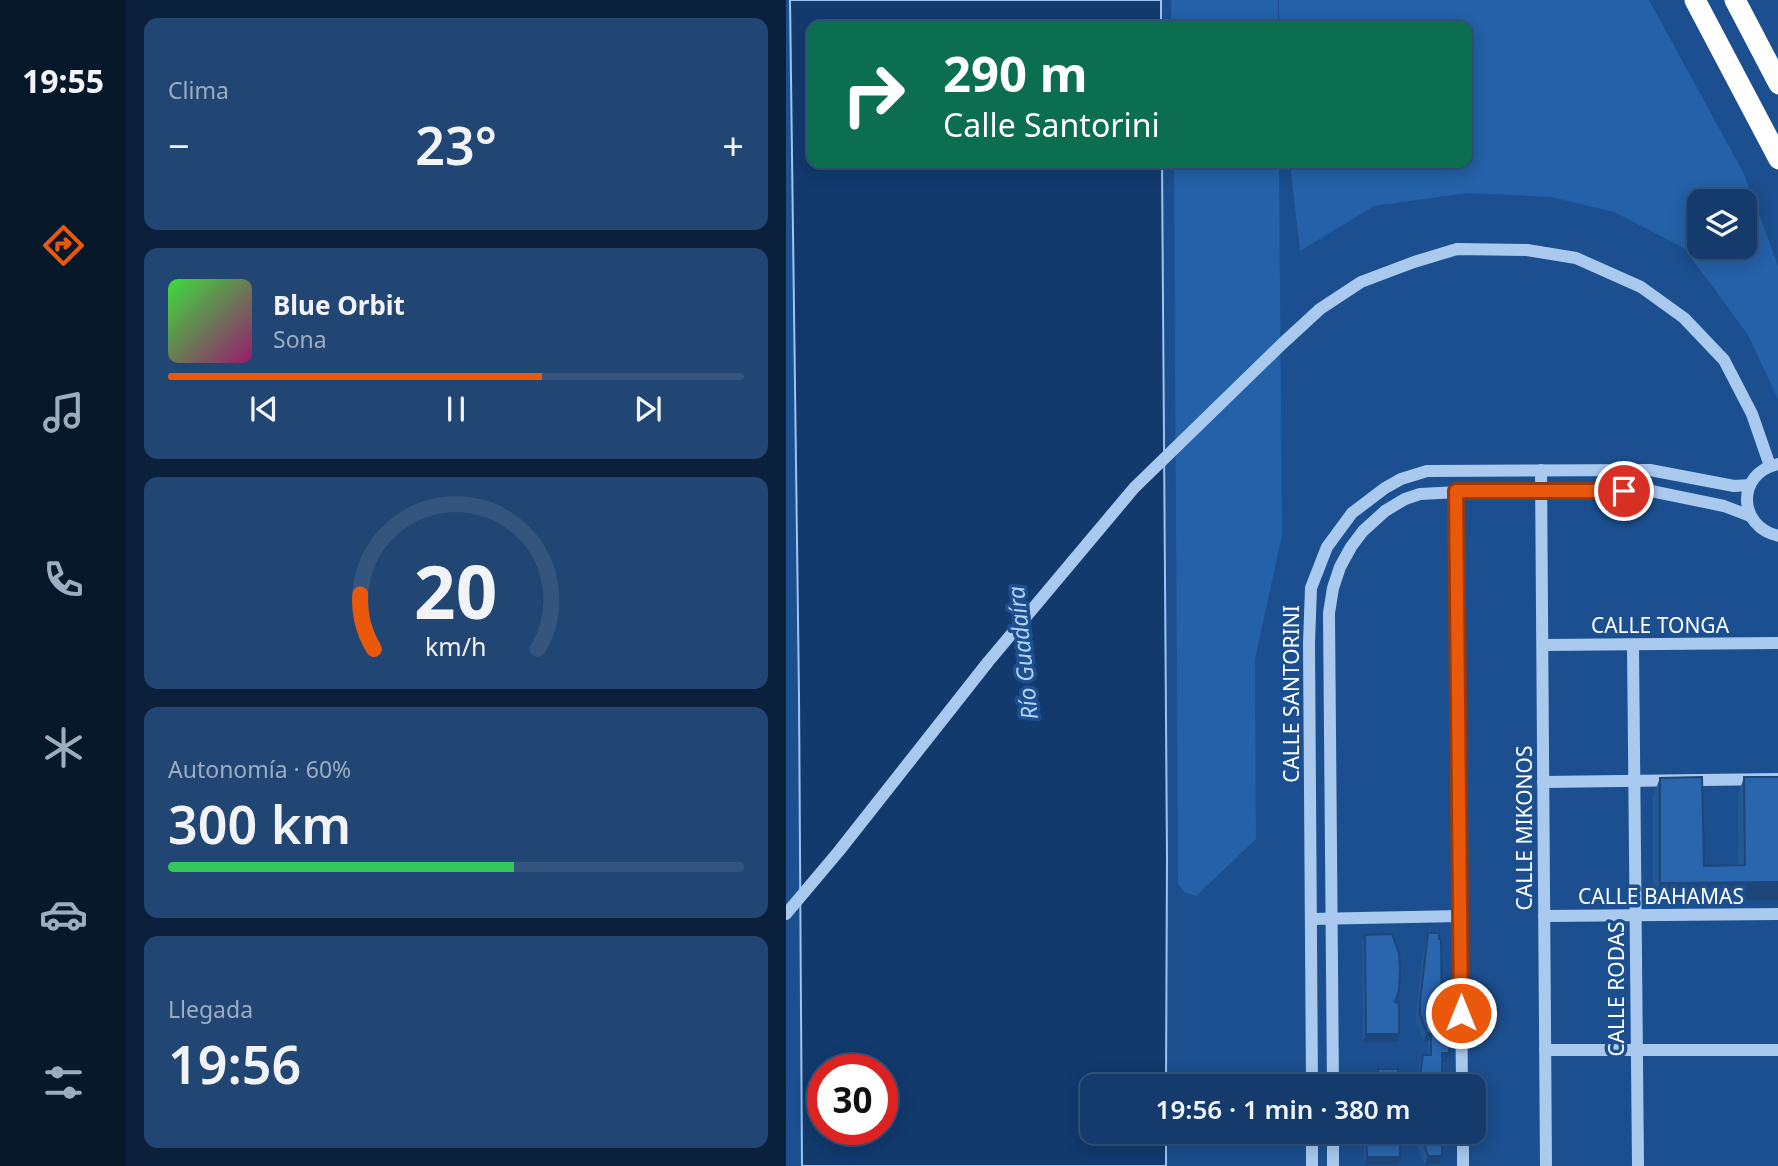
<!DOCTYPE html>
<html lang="es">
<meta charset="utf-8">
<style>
body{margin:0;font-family:"Noto Sans",sans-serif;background:#214673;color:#f1f3f6;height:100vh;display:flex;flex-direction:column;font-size:26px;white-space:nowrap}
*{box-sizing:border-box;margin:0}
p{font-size:23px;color:#9dadc1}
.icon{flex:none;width:38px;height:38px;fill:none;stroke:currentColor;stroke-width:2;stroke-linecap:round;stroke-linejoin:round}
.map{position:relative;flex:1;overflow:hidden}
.drawer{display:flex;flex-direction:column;gap:18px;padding:18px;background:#0b203b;width:660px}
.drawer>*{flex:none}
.guide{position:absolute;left:21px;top:21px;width:665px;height:147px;border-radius:14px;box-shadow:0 4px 18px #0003,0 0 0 2px #33557e;background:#0b6e4f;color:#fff;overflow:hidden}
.controls{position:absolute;left:901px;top:189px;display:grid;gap:14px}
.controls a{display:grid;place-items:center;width:70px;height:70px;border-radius:14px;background:#143b6b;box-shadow:0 4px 18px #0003,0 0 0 2px #33557e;font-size:35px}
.speed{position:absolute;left:21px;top:1054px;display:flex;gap:14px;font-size:35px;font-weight:700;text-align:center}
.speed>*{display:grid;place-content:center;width:91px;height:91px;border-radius:50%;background:#143b6b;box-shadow:0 4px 18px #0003,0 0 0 2px #33557e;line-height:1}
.speed .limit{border:10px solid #d22;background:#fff;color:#111}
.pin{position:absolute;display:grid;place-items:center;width:60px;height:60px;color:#fff;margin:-30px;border:4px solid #fff;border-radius:50%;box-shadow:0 2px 7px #0007}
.me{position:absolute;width:77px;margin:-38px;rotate:0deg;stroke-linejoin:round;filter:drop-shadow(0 0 5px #0008)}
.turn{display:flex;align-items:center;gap:24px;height:147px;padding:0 21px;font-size:32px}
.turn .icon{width:91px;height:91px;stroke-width:2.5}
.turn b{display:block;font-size:49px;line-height:60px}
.big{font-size:52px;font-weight:600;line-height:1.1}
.drawer .card{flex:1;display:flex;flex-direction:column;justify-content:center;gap:10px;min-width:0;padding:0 24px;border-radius:14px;background:#214673}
.drawer .dial{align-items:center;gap:0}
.dial svg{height:182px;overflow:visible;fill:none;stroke:#33557e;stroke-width:7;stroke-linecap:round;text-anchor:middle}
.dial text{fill:#f1f3f6;stroke:none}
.song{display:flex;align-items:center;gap:21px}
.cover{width:84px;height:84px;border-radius:10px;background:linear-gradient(135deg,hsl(120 70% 55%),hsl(320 70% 35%))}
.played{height:7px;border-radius:4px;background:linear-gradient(90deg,#ea580c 65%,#33557e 65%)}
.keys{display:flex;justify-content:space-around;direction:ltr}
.heat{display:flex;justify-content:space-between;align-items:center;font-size:38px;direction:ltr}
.charge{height:10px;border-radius:5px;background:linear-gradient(90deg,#34c759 60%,#33557e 0)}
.trip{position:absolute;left:294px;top:1074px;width:406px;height:70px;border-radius:14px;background:#143b6b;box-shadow:0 4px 18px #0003,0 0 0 2px #33557e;font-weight:600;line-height:70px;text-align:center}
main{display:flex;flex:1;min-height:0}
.tabs{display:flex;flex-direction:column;width:126px;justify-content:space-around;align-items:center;background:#08182b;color:#9dadc1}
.tabs .icon{width:49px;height:49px}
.tabs .on{color:#ea580c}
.tabs b{font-size:32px;color:#f1f3f6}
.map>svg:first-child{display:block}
</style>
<main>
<nav class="tabs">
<b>19:55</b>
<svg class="icon on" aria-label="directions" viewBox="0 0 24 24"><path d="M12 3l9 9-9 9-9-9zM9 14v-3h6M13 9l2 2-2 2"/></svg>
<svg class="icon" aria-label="music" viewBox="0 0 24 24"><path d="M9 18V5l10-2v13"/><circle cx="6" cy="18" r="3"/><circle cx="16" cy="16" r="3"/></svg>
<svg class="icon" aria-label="phone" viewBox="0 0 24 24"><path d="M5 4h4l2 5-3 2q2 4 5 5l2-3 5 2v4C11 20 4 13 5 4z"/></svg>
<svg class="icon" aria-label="climate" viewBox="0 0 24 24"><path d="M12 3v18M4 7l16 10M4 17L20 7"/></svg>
<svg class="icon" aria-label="car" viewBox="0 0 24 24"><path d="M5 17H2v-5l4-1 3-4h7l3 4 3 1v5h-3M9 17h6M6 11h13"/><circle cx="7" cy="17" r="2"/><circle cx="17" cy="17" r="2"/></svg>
<svg class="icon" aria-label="filters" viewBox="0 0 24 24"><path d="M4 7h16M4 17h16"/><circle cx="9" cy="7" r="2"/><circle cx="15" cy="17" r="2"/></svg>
</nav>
<section class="drawer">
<div class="card"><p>Clima</p>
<div class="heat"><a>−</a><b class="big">23°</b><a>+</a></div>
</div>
<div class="card">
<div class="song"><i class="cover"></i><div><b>Blue Orbit</b><p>Sona</p></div></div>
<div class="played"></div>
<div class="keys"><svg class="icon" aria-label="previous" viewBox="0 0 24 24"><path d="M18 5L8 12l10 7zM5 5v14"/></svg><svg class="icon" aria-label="pause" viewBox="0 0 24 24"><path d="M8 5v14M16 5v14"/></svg><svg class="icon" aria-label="next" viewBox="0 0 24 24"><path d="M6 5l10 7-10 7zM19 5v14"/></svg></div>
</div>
<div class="card dial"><svg viewBox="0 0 100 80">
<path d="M14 69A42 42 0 1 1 86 69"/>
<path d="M14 69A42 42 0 0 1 8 45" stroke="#ea580c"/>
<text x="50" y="56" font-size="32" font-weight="700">20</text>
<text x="50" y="72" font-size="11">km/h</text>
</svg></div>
<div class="card"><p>Autonomía · 60%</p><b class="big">300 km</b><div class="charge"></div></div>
<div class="card"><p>Llegada</p><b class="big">19:56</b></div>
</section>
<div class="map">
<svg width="993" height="1166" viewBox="0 0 993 1166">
<rect width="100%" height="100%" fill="#1b4f8f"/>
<g fill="#2461a8" fill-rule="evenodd">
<rect x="385" y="0" width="107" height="26"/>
<path d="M493,0H863L957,172L992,265V399L962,335L898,248L828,212L765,197L681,193L588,206L514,251L504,163H681V26H493ZM959,201V247H914V201Z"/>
<path d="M388,163H493L496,535L469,659L470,839L410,896L398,892L392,883Z"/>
</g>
<path fill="#123a6d" stroke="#9cc4f0" stroke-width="2" fill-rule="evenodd" d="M4,0H375V26H26V163H376L381,857L380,1087H306V1132H380V1166H16L13,695ZM37,1069H96V1129H37Z"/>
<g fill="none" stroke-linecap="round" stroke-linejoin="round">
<g stroke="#a9c9ee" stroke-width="12">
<path d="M992,464C950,473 951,527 993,536"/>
<path d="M755,470L760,1166"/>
<path d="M670,491L676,1087"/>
<path d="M757,645L993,643"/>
<path d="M847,645L852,1166"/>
<path d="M757,782L993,779"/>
<path d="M0,914L53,851L202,662L348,488L496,344L534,309L575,282L628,262L671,249L741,250L790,258L855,287L898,318L938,360L966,414L984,466"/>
<path d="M758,916L993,914"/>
<path d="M525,919L674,916"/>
<path d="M759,1050H993"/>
<path d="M526,1087L523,643L525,588L541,547L566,513L599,488L615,479L641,471L864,470L948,486L964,485"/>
<path d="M547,1087L543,613L547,588L554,567L565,547L577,531L599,511L619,499L634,494L713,490L865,491L938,506L964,516"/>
<path d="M526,1132V1166"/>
<path d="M547,1132V1166"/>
<path d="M677,1132V1166"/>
</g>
<g stroke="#fff" stroke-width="21">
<path d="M909,0L993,159"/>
<path d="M949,0L993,84"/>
</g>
</g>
<g fill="#245895">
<path d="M958,777L993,900L867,901V796L874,778L918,866L952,865V795Z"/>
<path d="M642,933L660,1062H656V1087H631L633,1064L637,1055H642V1042H638L630,1023V1011L639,941Z"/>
<path d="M579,935L609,1002L611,1042H577L576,943Z"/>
<path d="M592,1069L614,1087H577V1081L580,1073H591Z"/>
<path d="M578,1132H614L611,1165H578Z"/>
<path d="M632,1132H656V1156L653,1164L639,1165L631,1145Z"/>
</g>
<g fill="#1d4779">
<path d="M993,882V900L867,901L874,883Z"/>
<path d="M641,1033L645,1034L642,1042H638Z"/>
<path d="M580,1034H613L611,1042H577Z"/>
<path d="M656,1053H663L660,1062H652Z"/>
<path d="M642,1156H656L653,1164L639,1165Z"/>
<path d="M581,1157H614L611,1165H578Z"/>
</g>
<g fill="#2a66ad" stroke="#1d4779" stroke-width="2">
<path d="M916,777L918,866L959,865L958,777H993V882L874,883V778Z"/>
<path d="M642,933H653V939H655L656,1035H663V1053H656V1087H634V1075L637,1055H645V1034L641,1033L634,1014V1002Z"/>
<path d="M606,934L613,953L614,969L613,990L609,1002L613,1003V1034H580L579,935Z"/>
<path d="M592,1069H612V1076H614V1087H580V1073H592Z"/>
<path d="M580,1132H614V1157H581Z"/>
<path d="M635,1132H656V1156H642L635,1136Z"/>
</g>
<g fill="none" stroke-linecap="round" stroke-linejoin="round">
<g stroke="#983908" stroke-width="18">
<path id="route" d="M675,1013L670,491H838"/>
</g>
<use href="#route" stroke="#ea580c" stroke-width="12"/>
</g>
<g text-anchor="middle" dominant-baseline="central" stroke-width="7" stroke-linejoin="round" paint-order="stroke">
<g font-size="21" fill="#fff" stroke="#1b4f8f">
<text x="874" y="625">CALLE TONGA</text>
<text transform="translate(505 694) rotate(-90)">CALLE SANTORINI</text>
<text transform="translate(738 828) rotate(-90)">CALLE MIKONOS</text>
<text x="875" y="896">CALLE BAHAMAS</text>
<text transform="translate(830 989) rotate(-90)">CALLE RODAS</text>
</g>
<g font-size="23" font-style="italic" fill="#b5d3f5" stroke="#1b4f8f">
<text transform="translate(236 653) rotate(-96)">Río Guadaíra</text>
</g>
</g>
</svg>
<div class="controls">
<a><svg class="icon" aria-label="layers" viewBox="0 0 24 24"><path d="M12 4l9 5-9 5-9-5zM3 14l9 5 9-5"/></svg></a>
</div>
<div class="speed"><div class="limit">30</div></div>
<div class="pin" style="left:838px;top:491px;background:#d93025"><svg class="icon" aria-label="arrive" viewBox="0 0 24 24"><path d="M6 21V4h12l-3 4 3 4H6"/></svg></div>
<svg class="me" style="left:675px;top:1013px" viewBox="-20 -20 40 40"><circle r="17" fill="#ea580c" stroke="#fff" stroke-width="3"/><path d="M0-11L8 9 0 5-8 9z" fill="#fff"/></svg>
<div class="trip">19:56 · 1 min · 380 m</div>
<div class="guide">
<div class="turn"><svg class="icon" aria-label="right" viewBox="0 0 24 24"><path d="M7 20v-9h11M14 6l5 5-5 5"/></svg><div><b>290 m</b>Calle Santorini</div></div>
</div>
</div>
</main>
